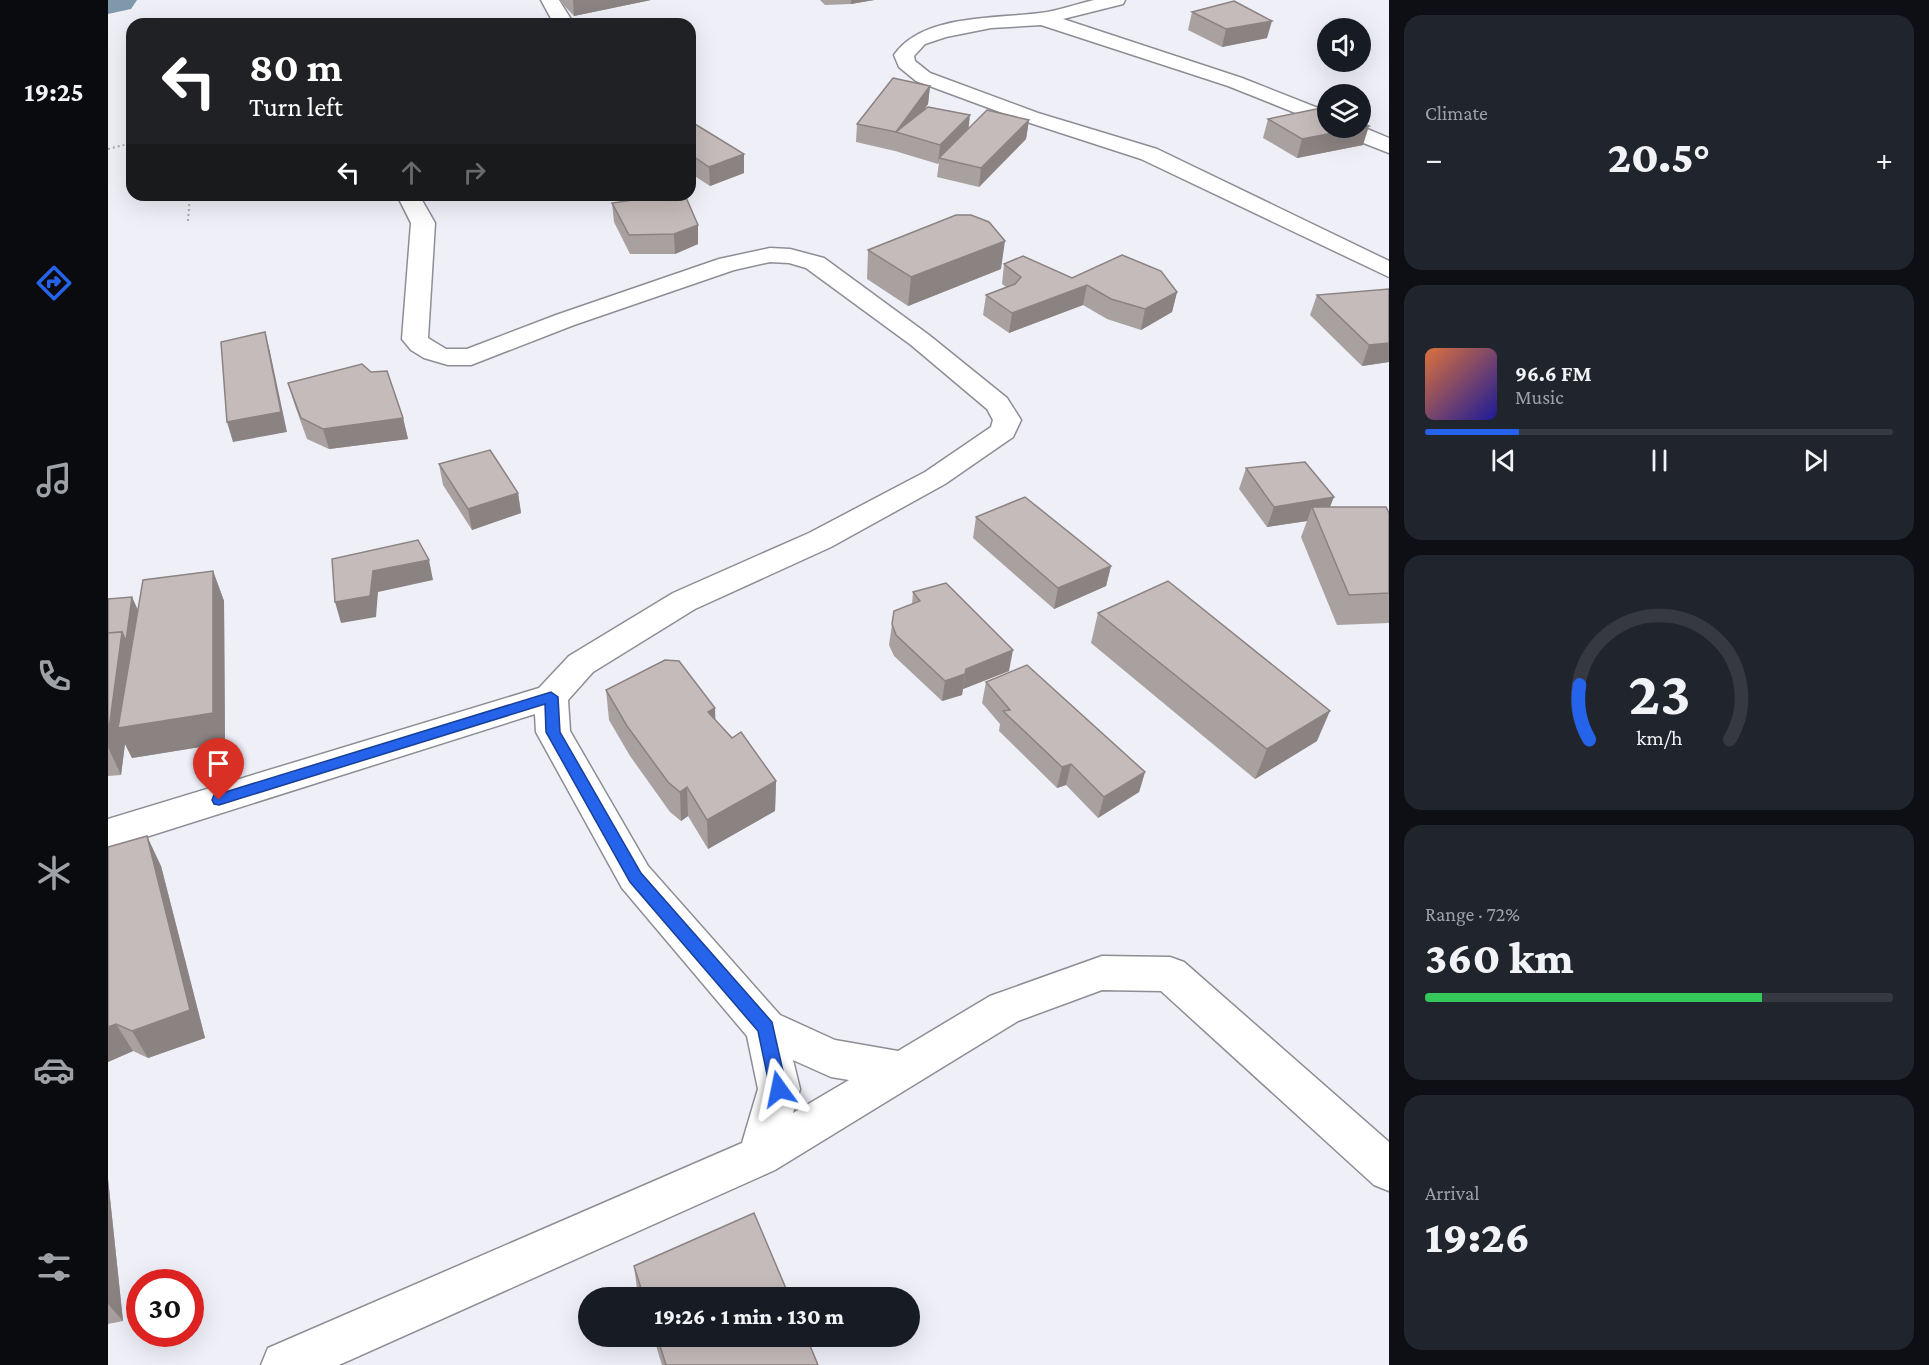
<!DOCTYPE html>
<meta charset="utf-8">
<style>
body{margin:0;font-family:"Crimson Pro",serif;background:#20242c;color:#f1f3f6;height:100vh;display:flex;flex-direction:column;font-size:22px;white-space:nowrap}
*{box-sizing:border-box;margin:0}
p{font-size:20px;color:#9ea1a6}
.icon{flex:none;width:33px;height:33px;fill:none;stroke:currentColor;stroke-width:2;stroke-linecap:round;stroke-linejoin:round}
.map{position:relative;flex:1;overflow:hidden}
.sheet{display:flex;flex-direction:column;gap:15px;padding:15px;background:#0d0f14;width:540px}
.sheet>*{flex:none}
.top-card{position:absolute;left:18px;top:18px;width:570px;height:183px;border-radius:18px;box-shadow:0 6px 24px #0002;background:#202124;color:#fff;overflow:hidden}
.controls{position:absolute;left:1209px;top:18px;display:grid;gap:12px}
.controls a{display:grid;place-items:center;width:54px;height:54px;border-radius:50%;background:#171b24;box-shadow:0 6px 24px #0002;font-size:30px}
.speed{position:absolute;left:18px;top:1269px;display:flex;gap:12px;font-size:30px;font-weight:700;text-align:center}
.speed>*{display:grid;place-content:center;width:78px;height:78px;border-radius:50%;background:#171b24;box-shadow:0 6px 24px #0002;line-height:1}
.speed .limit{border:9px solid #d22;background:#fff;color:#111}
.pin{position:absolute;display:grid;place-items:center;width:51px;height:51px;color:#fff;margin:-62px -26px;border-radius:50% 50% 50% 0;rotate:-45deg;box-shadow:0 0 6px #0007}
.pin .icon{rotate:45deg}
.me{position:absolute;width:66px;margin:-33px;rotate:348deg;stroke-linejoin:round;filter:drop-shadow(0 0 4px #0008)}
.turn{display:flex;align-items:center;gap:21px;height:126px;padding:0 24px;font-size:27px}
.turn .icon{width:78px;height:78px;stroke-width:2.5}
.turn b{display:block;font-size:42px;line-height:51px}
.lanes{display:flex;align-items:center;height:57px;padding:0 24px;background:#0003;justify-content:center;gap:30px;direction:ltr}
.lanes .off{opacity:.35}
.big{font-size:45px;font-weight:800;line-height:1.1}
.sheet .card{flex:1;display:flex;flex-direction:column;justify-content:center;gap:9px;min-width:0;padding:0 21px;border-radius:18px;background:#20242c}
.sheet .dial{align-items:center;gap:0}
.dial svg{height:156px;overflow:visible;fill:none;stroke:#363941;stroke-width:7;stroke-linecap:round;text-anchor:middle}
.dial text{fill:#f1f3f6;stroke:none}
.song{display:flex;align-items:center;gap:18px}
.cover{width:72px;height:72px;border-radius:9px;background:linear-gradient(135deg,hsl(20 70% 55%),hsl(240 70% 35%))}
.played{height:6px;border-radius:3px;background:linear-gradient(90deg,#2563eb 20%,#363941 20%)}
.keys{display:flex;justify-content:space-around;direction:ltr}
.heat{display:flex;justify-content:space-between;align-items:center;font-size:33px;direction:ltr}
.charge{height:9px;border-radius:4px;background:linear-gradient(90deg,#34c759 72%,#363941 0)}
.trip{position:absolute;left:470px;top:1287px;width:342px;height:60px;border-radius:30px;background:#171b24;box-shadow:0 6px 24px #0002;font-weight:800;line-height:60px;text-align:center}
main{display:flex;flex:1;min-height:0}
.menu{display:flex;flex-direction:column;width:108px;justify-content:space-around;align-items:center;background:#090b0e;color:#9ea1a6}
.menu .icon{width:42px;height:42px}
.menu .on{color:#2563eb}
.menu b{font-size:27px;color:#f1f3f6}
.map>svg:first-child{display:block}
</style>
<main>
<nav class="menu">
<b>19:25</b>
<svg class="icon on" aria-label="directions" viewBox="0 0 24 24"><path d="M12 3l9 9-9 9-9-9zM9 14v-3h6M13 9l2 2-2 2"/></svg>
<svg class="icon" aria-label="music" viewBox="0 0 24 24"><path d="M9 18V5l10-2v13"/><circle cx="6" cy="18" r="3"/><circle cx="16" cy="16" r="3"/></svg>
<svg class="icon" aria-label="phone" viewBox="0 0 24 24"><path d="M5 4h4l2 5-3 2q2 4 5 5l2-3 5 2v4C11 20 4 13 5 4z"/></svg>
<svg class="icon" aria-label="climate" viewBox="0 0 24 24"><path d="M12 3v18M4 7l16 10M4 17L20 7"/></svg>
<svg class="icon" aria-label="car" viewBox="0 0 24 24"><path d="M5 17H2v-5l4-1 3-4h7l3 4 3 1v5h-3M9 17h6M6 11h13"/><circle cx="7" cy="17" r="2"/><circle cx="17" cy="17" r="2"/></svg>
<svg class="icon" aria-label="filters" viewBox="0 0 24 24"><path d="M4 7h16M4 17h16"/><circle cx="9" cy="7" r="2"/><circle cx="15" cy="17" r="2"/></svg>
</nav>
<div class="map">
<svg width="1281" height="1365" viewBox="0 0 1281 1365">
<rect width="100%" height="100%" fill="#eeeff7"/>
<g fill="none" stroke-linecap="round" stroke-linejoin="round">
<path fill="#8098ac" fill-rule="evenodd" d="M0,0H29L23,9L0,14Z"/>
<g stroke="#8d8e95" stroke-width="3">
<g id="street">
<path d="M433,0H451L466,24H446Z"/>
<path d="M986,0H1017L1015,4L955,19L1134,78L1220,112V126L1120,86L933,25L883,28L838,37L817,44L806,56L807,61L822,73L930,113L1049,149L1281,261V277L1033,159L916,121L808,81L791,67L786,55C814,14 887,19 932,13C950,11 968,4 986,0Z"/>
<path d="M1252,126L1281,138V153L1230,133L1227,128Z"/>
<path d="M289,195H311L327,223L320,338L338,349H359L448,315L611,259L662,248L682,249L716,258L821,335L899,398L913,420L905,437L837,484L723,547L587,609L485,672L460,700L462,731L540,866L672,1015L727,1040L790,1051L882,996L994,956L1062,957L1076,962L1281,1142V1191L1266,1185L1053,991L994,990L910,1021L667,1170L231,1365H153L160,1348L634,1143L650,1089L639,1036L514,888L428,732L427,714L0,849V819L431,688L461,656L565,593L701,533L817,472L883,427L885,420L879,409L803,345L698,268L681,263L662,262L626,270L466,325L363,365H340L316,358L303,350L294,339L303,223ZM685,1060L723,1077L741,1080L685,1113L692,1089Z"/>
</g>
</g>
<g stroke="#aaabb1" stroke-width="2" stroke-dasharray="2 3" stroke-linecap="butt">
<path d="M0,149L24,143"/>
<path d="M80,221L82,195"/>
</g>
<use href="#street" fill="#fff" fill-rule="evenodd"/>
</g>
<g fill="#a9a1a0">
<path d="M451,0H543L466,16Z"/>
<path d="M712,0H766L743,4L717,5Z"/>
<path d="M1084,12L1159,38L1114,47L1080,30Z"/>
<path d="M822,86L820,104L816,110L861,128L921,120L918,139L871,187L829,177L831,163L830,164L787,151L748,142L749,124Z"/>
<path d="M1160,119L1255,145L1189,158L1155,138Z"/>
<path d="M582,121L636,154V173L602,186L582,173Z"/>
<path d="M504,203L590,225V244L567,254H522L506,222Z"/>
<path d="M760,250L893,269L800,306L759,279Z"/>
<path d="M896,264L964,278L1069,292L1064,312L1033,330L999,319L975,305L901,333L875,315L878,295L898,287L894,284Z"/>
<path d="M1281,289V362L1254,366L1202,315L1209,295Z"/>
<path d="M180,383L295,418L300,439L221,449L199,439L186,403Z"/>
<path d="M331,464L410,493L413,513L364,530L335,485Z"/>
<path d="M1138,468L1222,507L1281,513V623L1229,625L1193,537L1199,521L1159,527L1131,489Z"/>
<path d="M868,517L1003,566L998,586L946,609L865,538Z"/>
<path d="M105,571L116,601L117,743L24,758L17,744L13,775L0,776V599L24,597L30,610Z"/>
<path d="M805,592L901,671L855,689L854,695L834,701L786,656L781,645L784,624L804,604Z"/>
<path d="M990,613L1209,741L1147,779L983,643Z"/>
<path d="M878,682L1037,772L1031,792L990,818L958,785L949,788L891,731L892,724L874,703Z"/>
<path d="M498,690L607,708V720L668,781L667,811L600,849L580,816L573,821L562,812L522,756L501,720Z"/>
<path d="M0,847L53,866L97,1038L40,1058L25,1051L0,1062Z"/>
<path d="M0,1179L15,1321L0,1324Z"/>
<path d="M526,1266L682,1298H532L529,1289Z"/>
<path d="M545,1336H698L710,1365H554Z"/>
</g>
<g fill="#8a8382">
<path d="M465,0H543L466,16Z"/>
<path d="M743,0H766L743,4Z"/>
<path d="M1164,21L1159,38L1114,47L1118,29Z"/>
<path d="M822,86L820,104L798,135L788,132Z"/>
<path d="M862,115L860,134L831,158L830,164L832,145Z"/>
<path d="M921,120L918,139L871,187L873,168Z"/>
<path d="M1261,126L1255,145L1189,158L1194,139Z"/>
<path d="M636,154V173L602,186L601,167Z"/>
<path d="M590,225V244L567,254L566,234Z"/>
<path d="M897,241L893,269L800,306L803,277Z"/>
<path d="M979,285L975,305L901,333L904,313Z"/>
<path d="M1069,292L1064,312L1033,330L1037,309Z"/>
<path d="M157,332L162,352L179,432L125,442L119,422Z"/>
<path d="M1281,343V362L1254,366L1261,345Z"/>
<path d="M295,418L300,439L221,449L215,429Z"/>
<path d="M410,493L413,513L364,530L360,509Z"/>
<path d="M1226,497L1218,517L1204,507L1199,521L1159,527L1166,507Z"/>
<path d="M321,560L325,580L270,592L268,617L233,623L227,602L265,571Z"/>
<path d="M1003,566L998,586L946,609L950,588Z"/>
<path d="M105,571L116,601L117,743L24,758L17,744L13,775L0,747V736L14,632L24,597L33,618Z"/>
<path d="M905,650L901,671L855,689L858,669Z"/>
<path d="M857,674L854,695L834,701L837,681Z"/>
<path d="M607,708L608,738L600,712Z"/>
<path d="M1222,711L1209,741L1147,779L1159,749Z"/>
<path d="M963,764L958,785L949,788L954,767Z"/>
<path d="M1037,772L1031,792L990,818L996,797Z"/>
<path d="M668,781L667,811L600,849L599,820Z"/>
<path d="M579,787L580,816L573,821L572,792Z"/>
<path d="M39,836L53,866L97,1038L40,1058L24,1031Z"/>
<path d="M8,1024L25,1051L0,1062V1027Z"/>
<path d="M0,1179L15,1321L0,1304Z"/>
</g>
<g fill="#c5bbba" stroke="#8a8382" stroke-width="1.5">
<path d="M1126,1L1164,21L1118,29L1084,12Z"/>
<path d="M785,78L822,86L788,132L749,124Z"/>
<path d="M820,107L862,115L832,145L788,132Z"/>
<path d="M1218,107L1220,108V128H1252V122L1261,126L1194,139L1160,119Z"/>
<path d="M879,110L921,120L873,168L831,158Z"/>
<path d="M582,121L636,154L601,167L582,154Z"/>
<path d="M559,195H577L590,225L566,234L521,235L504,203Z"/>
<path d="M848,215H863L881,222L897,241L803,277L760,250Z"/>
<path d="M1014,255L1053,271L1069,292L1037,309L1003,299L979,285L904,313L878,295L907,284L913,277L896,264L915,256L964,278Z"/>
<path d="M1281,289V343L1261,345L1209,295Z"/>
<path d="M157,332L173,412L119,422L113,342Z"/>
<path d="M254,364L263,372L279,371L295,418L215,429L193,418L180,383Z"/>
<path d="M382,450L410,493L360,509L331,464Z"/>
<path d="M1197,462L1226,497L1166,507L1138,468Z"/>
<path d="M917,497L1003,566L950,588L868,517Z"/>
<path d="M1204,507H1278L1281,513V593L1241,595Z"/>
<path d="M310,540L321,560L265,571L262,596L227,602L224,559Z"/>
<path d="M105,571V713L10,728L35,580Z"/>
<path d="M1060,581L1222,711L1159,749L990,613Z"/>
<path d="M838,583L905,650L858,669L857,674L837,681L788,635L784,624L786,611L812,601L805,592Z"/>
<path d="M24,597L18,641L14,632L0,633V599Z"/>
<path d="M14,632L0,736V633Z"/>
<path d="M557,660L571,661L607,708L600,712L624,738L633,732L668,781L599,820L579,787L572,792L560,782L519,726L498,690Z"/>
<path d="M919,665L1037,772L996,797L963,764L954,767L895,711L902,710L878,682Z"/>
<path d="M39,836L82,1010L24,1031L8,1024L0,1027V847Z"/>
<path d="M646,1213L682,1298H536L526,1266Z"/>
<path d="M549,1336H698L710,1365H558Z"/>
</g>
<path fill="#2563eb" stroke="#184099" stroke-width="1.5" d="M443,692L450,697L452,732L533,873L664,1022L679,1089L677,1095L671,1097L665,1095L662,1089L650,1031L522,882L438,732L437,704L111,805L106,804L104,800L106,795L111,794Z"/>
</svg>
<div class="controls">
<a><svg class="icon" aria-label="sound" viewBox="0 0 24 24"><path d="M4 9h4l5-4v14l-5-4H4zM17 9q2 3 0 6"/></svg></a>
<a><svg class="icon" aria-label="layers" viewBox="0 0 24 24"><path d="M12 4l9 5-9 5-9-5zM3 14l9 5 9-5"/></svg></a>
</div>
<div class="speed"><div class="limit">30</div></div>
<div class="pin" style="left:111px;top:800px;background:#d93025"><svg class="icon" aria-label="arrive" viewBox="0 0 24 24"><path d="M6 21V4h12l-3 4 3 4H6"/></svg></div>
<svg class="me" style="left:671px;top:1089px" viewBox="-20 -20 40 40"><path d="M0-17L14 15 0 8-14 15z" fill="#2563eb" stroke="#fff" stroke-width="4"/></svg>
<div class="trip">19:26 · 1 min · 130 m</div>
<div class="top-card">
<div class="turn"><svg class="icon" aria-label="left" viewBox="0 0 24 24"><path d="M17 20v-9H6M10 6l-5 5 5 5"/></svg><div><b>80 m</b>Turn left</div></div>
<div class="lanes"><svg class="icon" aria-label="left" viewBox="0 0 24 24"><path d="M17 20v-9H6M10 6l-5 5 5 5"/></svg><svg class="icon off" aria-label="ahead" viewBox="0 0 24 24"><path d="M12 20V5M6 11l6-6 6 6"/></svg><svg class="icon off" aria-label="right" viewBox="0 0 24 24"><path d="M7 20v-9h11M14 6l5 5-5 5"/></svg></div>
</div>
</div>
<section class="sheet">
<div class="card"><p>Climate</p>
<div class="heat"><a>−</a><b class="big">20.5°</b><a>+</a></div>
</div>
<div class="card">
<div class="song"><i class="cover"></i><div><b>96.6 FM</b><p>Music</p></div></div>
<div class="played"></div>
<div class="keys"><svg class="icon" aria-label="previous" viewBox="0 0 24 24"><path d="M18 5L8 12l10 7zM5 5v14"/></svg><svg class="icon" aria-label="pause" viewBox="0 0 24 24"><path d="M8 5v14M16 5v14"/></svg><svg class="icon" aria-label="next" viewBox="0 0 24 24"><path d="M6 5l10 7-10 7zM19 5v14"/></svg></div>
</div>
<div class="card dial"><svg viewBox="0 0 100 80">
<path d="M14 69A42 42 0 1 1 86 69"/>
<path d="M14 69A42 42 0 0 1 9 41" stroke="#2563eb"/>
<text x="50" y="56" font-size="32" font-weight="700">23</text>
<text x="50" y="72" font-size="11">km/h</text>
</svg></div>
<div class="card"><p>Range · 72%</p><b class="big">360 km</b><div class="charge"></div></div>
<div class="card"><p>Arrival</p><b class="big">19:26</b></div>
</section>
</main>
